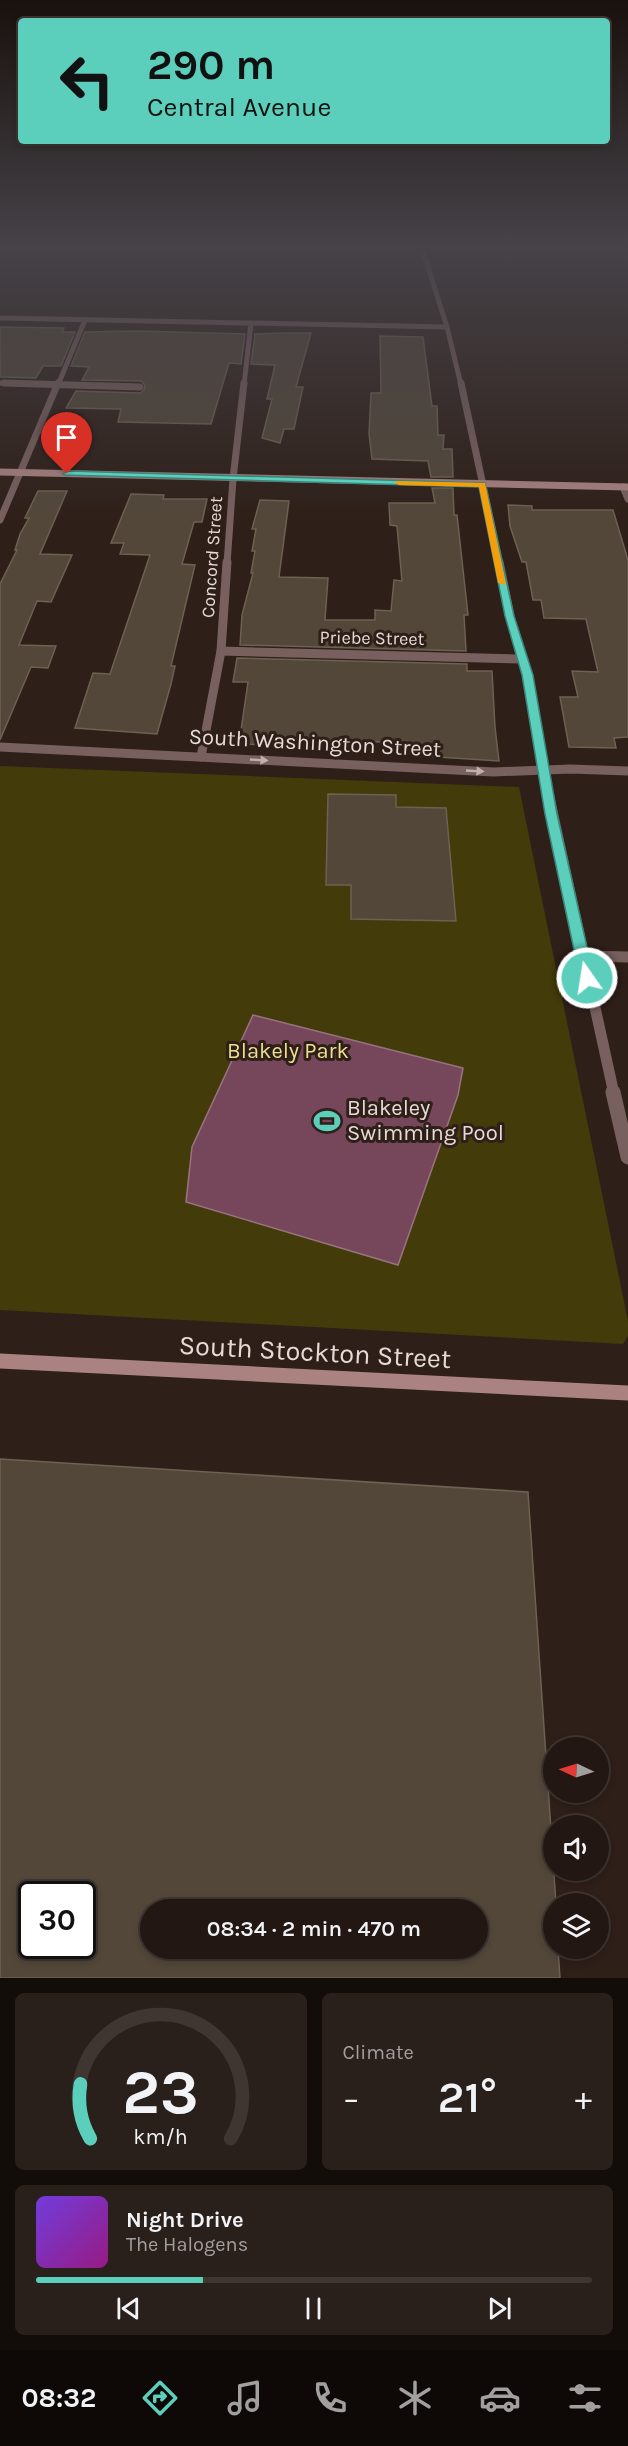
<!DOCTYPE html>
<meta charset="utf-8">
<style>
body{margin:0;font-family:Karla,sans-serif;background:#2a201b;color:#f1f3f6;height:100vh;display:flex;flex-direction:column;font-size:22px;white-space:nowrap}
*{box-sizing:border-box;margin:0}
p{font-size:20px;color:#a29f9f}
.icon{flex:none;width:33px;height:33px;fill:none;stroke:currentColor;stroke-width:2;stroke-linecap:round;stroke-linejoin:round}
.map{position:relative;height:1978px;overflow:hidden}
.details{display:flex;flex-direction:column;gap:15px;padding:15px;background:#130d0a;flex:1}
.details>*{flex:none}
.hud{position:absolute;left:18px;top:18px;width:592px;height:126px;border-radius:6px;box-shadow:0 3px 9px #0003,0 0 0 2px #3f3632;background:#5bcebc;color:#111;overflow:hidden}
.needle{width:39px;rotate:274deg}
.tools{position:absolute;left:543px;top:1737px;display:grid;gap:12px}
.tools a{display:grid;place-items:center;width:66px;height:66px;border-radius:50%;background:#221712;box-shadow:0 3px 9px #0003,0 0 0 2px #3f3632;font-size:30px}
.speed{position:absolute;left:18px;top:1881px;display:flex;gap:12px;font-size:30px;font-weight:700;text-align:center}
.speed>*{display:grid;place-content:center;width:78px;height:78px;border-radius:50%;background:#221712;box-shadow:0 3px 9px #0003,0 0 0 2px #3f3632;line-height:1}
.speed .limit{border:3px solid #111;border-radius:9px;background:#fff;color:#111}
.pin{position:absolute;display:grid;place-items:center;width:51px;height:51px;color:#fff;margin:-62px -26px;border-radius:50% 50% 50% 0;rotate:-45deg;box-shadow:0 0 6px #0007}
.pin .icon{rotate:45deg}
.me{position:absolute;width:66px;margin:-33px;rotate:347deg;stroke-linejoin:round;filter:drop-shadow(0 0 4px #0008)}
.turn{display:flex;align-items:center;gap:21px;height:126px;padding:0 30px;font-size:27px}
.turn .icon{width:78px;height:78px;stroke-width:2.5}
.turn b{display:block;font-size:42px;line-height:51px}
.big{font-size:45px;font-weight:600;line-height:1.1}
.details .tile{flex:1;display:flex;flex-direction:column;justify-content:center;gap:9px;min-width:0;padding:0 21px;border-radius:9px;background:#2a201b}
.details .dial{align-items:center;gap:0}
.dial svg{height:156px;overflow:visible;fill:none;stroke:#3f3632;stroke-width:7;stroke-linecap:round;text-anchor:middle}
.dial text{fill:#f1f3f6;stroke:none}
.song{display:flex;align-items:center;gap:18px}
.cover{width:72px;height:72px;border-radius:9px;background:linear-gradient(135deg,hsl(260 70% 55%),hsl(310 70% 35%))}
.played{height:6px;border-radius:3px;background:linear-gradient(90deg,#5bcebc 30%,#3f3632 30%)}
.keys{display:flex;justify-content:space-around;direction:ltr}
.heat{display:flex;justify-content:space-between;align-items:center;font-size:33px;direction:ltr}
.details .tiles{flex:1;display:grid;gap:15px;grid-template-columns:1fr 1fr}
.tile:last-child{grid-column:span 2}
.trip{position:absolute;left:140px;top:1899px;width:348px;height:60px;border-radius:30px;background:#221712;box-shadow:0 3px 9px #0003,0 0 0 2px #3f3632;font-weight:600;line-height:60px;text-align:center}
.tab-bar{display:flex;height:96px;justify-content:space-around;align-items:center;background:#0e0907;color:#a29f9f}
.tab-bar .icon{width:42px;height:42px}
.tab-bar .selected{color:#5bcebc}
.tab-bar b{font-size:27px;color:#f1f3f6}
.map>svg:first-child{display:block}
</style>
<div class="map">
<svg width="628" height="1978" viewBox="0 0 628 1978">
<rect width="100%" height="100%" fill="#2e1f18"/>
<path fill="#433b09" d="M0,766L519,787L628,1321V1336L623,1344L0,1310Z"/>
<path fill="#76475b" stroke="#987380" stroke-width="1.5" d="M253,1015L463,1068L458,1095L398,1265L186,1202L192,1147Z"/>
<g fill="#524739" stroke="#6d6152" stroke-width="1.5" fill-rule="evenodd">
<path d="M0,327L64,328L62,332H75L61,366H43L36,378L0,377Z"/>
<path d="M138,331L245,334L241,364L229,363L211,424L118,422L121,409L66,408L76,391L140,393L144,390L145,385L141,381L82,380L89,367L71,366L85,332Z"/>
<path d="M288,333H311L296,387H303L294,429H284L280,443L262,438L272,399H267L275,365L251,364L255,334Z"/>
<path d="M380,336L423,337L432,406H437L438,435H444L443,449H452L453,477H431L428,461L372,459L369,434L371,393H381Z"/>
<path d="M432,488H453L454,515H457L468,615H464L466,651L240,645L242,615L253,573H251L255,551H252L256,529H252L260,500L289,501L279,577L328,578L325,620H375V610L391,611L394,580L402,581L397,526L390,525L389,503H435Z"/>
<path d="M38,491H67L40,554L72,555L51,602L37,601L19,645L56,646L48,668L31,667L0,740V584L17,550H15L20,534L29,518H25Z"/>
<path d="M131,494L164,495L163,499H207L202,522H194L182,564L195,565L171,666H175L171,684L157,734L75,728L93,673L110,674L150,555L120,554L124,543H111Z"/>
<path d="M508,505L532,506V510H613L628,560V737L614,738L616,748L569,747L560,697H578L572,671L598,672L586,619L544,618L541,600H533L526,562H522L510,526Z"/>
<path d="M237,658L467,664V671H492L495,727L499,761L422,756V748L382,745V742L275,739L274,745L239,744L248,682H233Z"/>
<path d="M328,794L396,795V807L446,808L456,921L351,919V885H326Z"/>
<path d="M0,1459L528,1492L556,1904H554V1948H558L560,1978H0ZM32,1894H82V1946H32ZM150,1910H477V1948H150Z"/>
</g>
<g fill="none" stroke-linecap="round" stroke-linejoin="round">
<g stroke="#78605f" stroke-width="5">
<path d="M421,245L447,327L461,385"/>
<path d="M0,318L447,327"/>
<path d="M0,383L56,385"/>
<path d="M58,385L85,320"/>
<path d="M244,385L251,323"/>
</g>
<g stroke="#78605f" stroke-width="7">
<path d="M4,383L140,387"/>
<path d="M461,383L500,564"/>
<path d="M623,487L628,499"/>
<path d="M0,520L58,383"/>
<path d="M227,564L233,479L244,383"/>
</g>
<g stroke="#78605f" stroke-width="9">
<path d="M499,562L510,616L528,675L548,795"/>
<path d="M221,651L522,659"/>
<path d="M0,747L494,772L570,769L628,771"/>
<path d="M201,757L221,651L227,562"/>
</g>
<g stroke="#78605f" stroke-width="11">
<path d="M548,793L614,1094"/>
<path d="M582,956L628,957"/>
</g>
<path stroke="#78605f" stroke-width="15" d="M613,1092L628,1157"/>
<path stroke="#a98281" stroke-width="7" d="M0,472L628,487"/>
<path stroke="#a98281" stroke-width="15" d="M0,1361L628,1393"/>
</g>
<defs><path id="oneway-solid" d="M-6-.8H1V-3.2L6.5 0L1 3.2V.8H-6Z" transform="scale(1.5)"/></defs>
<g fill="#c0b0ac">
<use href="#oneway-solid" transform="translate(259 760) rotate(3)"/>
<use href="#oneway-solid" transform="translate(475 771) rotate(3)"/>
</g>
<linearGradient id="sky" x2="0" y2="1"><stop stop-color="#19110d"/><stop offset="0.47" stop-color="#464248"/><stop offset="1" stop-color="#464248" stop-opacity="0"/></linearGradient>
<rect width="628" height="522" fill="url(#sky)"/>
<path fill="#5bcebc" stroke="#3b867a" stroke-width="1.5" d="M67,471L485,483L514,616L533,675L557,814L594,978L592,982L587,983L580,978L545,814L522,675L505,616L479,487L65,475L63,474Z"/>
<path fill="#f59e0b" d="M396,481L485,483L506,585L498,583L479,487L399,485L395,483Z"/>
<defs>
<g id="stadium-bare" transform="scale(2.07)"><path d="M0-5a6.5 5 0 1 0 0 10a6.5 5 0 1 0 0-10ZM-3.5-1.8h7v3.6h-7Z" fill="#5bcebc" stroke="#2e1f18" stroke-width="2.5" paint-order="stroke"/></g>
</defs>
<g fill-rule="evenodd">
<use href="#stadium-bare" x="327" y="1121"/>
</g>
<g text-anchor="middle" dominant-baseline="central" stroke-width="6" stroke-linejoin="round" paint-order="stroke">
<g font-size="18" fill="#e6dbd6" stroke="#2e1f18">
<text transform="translate(212 557) rotate(-86)">Concord Street</text>
<text transform="translate(372 638) rotate(1)">Priebe Street</text>
</g>
<g font-size="22" fill="#e6dbd6" stroke="#2e1f18">
<text transform="translate(315 743) rotate(3)">South Washington Street</text>
</g>
<g font-size="22" fill="#ecdf90" stroke="#2e1f18">
<text x="288" y="1051">Blakely Park</text>
</g>
<g font-size="22" fill="#e6dbd6" stroke="#2e1f18" text-anchor="start">
<text x="347" y="1108">Blakeley<tspan x="347" dy="25">Swimming Pool</tspan></text>
</g>
<g font-size="27" fill="#e6dbd6" stroke="#2e1f18">
<text transform="translate(315 1352) rotate(3)">South Stockton Street</text>
</g>
</g>
</svg>
<div class="tools">
<a><svg class="needle" viewBox="-14 -14 28 28"><path d="M0-13l5 13h-10z" fill="#e53935"/><path d="M0 13l5-13h-10z" fill="#a29f9f"/></svg></a>
<a><svg class="icon" aria-label="sound" viewBox="0 0 24 24"><path d="M4 9h4l5-4v14l-5-4H4zM17 9q2 3 0 6"/></svg></a>
<a><svg class="icon" aria-label="layers" viewBox="0 0 24 24"><path d="M12 4l9 5-9 5-9-5zM3 14l9 5 9-5"/></svg></a>
</div>
<div class="speed"><div class="limit">30</div></div>
<div class="pin" style="left:67px;top:474px;background:#d93025"><svg class="icon" aria-label="arrive" viewBox="0 0 24 24"><path d="M6 21V4h12l-3 4 3 4H6"/></svg></div>
<svg class="me" style="left:587px;top:978px" viewBox="-20 -20 40 40"><circle r="17" fill="#5bcebc" stroke="#fff" stroke-width="3"/><path d="M0-11L8 9 0 5-8 9z" fill="#fff"/></svg>
<div class="trip">08:34 · 2 min · 470 m</div>
<div class="hud">
<div class="turn"><svg class="icon" aria-label="left" viewBox="0 0 24 24"><path d="M17 20v-9H6M10 6l-5 5 5 5"/></svg><div><b>290 m</b>Central Avenue</div></div>
</div>
</div>
<section class="details">
<div class="tiles">
<div class="tile dial"><svg viewBox="0 0 100 80">
<path d="M14 69A42 42 0 1 1 86 69"/>
<path d="M14 69A42 42 0 0 1 9 41" stroke="#5bcebc"/>
<text x="50" y="56" font-size="32" font-weight="700">23</text>
<text x="50" y="72" font-size="11">km/h</text>
</svg></div>
<div class="tile"><p>Climate</p>
<div class="heat"><a>−</a><b class="big">21°</b><a>+</a></div>
</div>
<div class="tile">
<div class="song"><i class="cover"></i><div><b>Night Drive</b><p>The Halogens</p></div></div>
<div class="played"></div>
<div class="keys"><svg class="icon" aria-label="previous" viewBox="0 0 24 24"><path d="M18 5L8 12l10 7zM5 5v14"/></svg><svg class="icon" aria-label="pause" viewBox="0 0 24 24"><path d="M8 5v14M16 5v14"/></svg><svg class="icon" aria-label="next" viewBox="0 0 24 24"><path d="M6 5l10 7-10 7zM19 5v14"/></svg></div>
</div>
</div>
</section>
<nav class="tab-bar">
<b>08:32</b>
<svg class="icon selected" aria-label="directions" viewBox="0 0 24 24"><path d="M12 3l9 9-9 9-9-9zM9 14v-3h6M13 9l2 2-2 2"/></svg>
<svg class="icon" aria-label="music" viewBox="0 0 24 24"><path d="M9 18V5l10-2v13"/><circle cx="6" cy="18" r="3"/><circle cx="16" cy="16" r="3"/></svg>
<svg class="icon" aria-label="phone" viewBox="0 0 24 24"><path d="M5 4h4l2 5-3 2q2 4 5 5l2-3 5 2v4C11 20 4 13 5 4z"/></svg>
<svg class="icon" aria-label="climate" viewBox="0 0 24 24"><path d="M12 3v18M4 7l16 10M4 17L20 7"/></svg>
<svg class="icon" aria-label="car" viewBox="0 0 24 24"><path d="M5 17H2v-5l4-1 3-4h7l3 4 3 1v5h-3M9 17h6M6 11h13"/><circle cx="7" cy="17" r="2"/><circle cx="17" cy="17" r="2"/></svg>
<svg class="icon" aria-label="filters" viewBox="0 0 24 24"><path d="M4 7h16M4 17h16"/><circle cx="9" cy="7" r="2"/><circle cx="15" cy="17" r="2"/></svg>
</nav>
